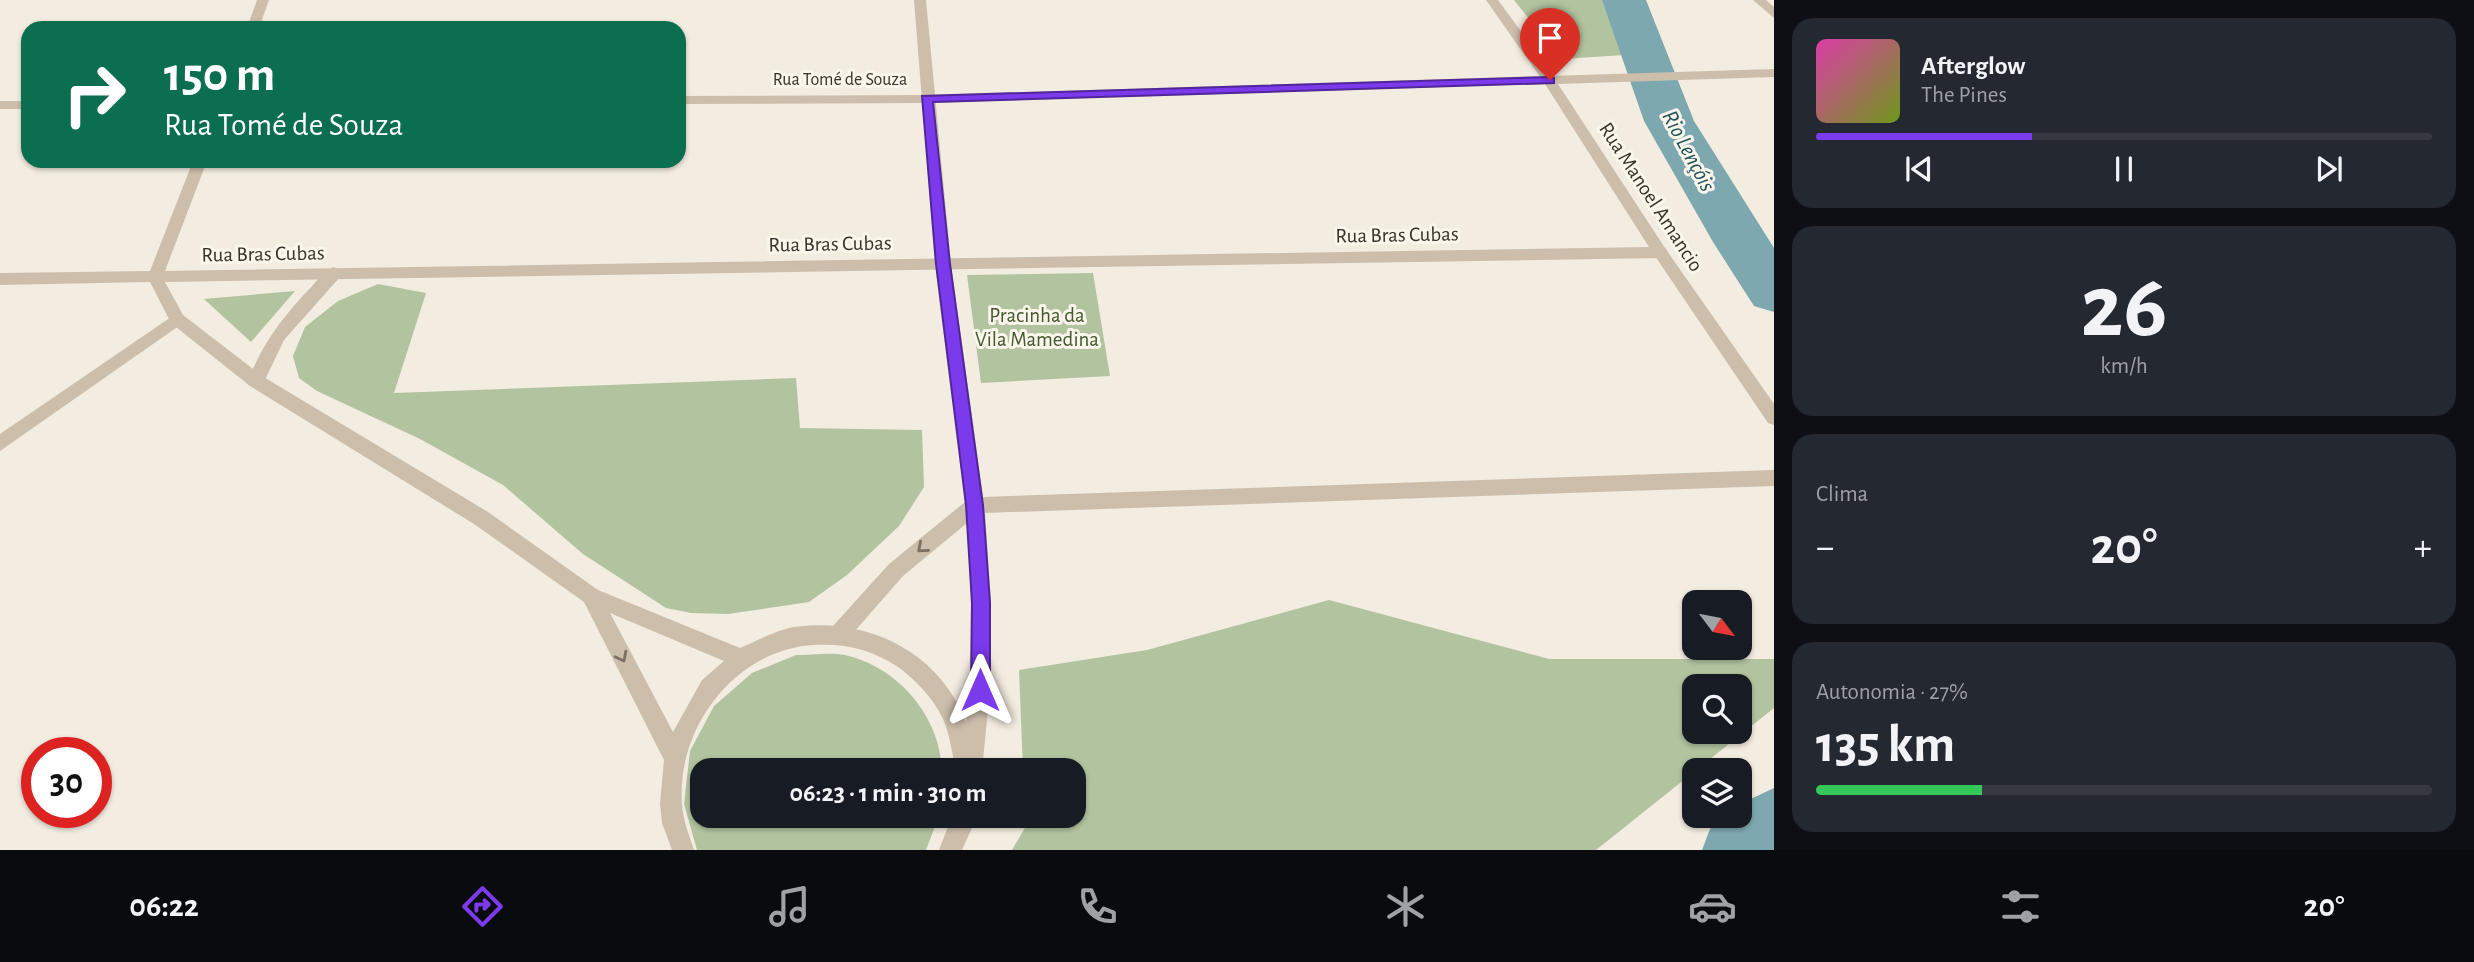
<!DOCTYPE html>
<html lang="pt">
<meta charset="utf-8">
<style>
body{margin:0;font-family:"Alegreya Sans",sans-serif;background:#242831;color:#f1f3f6;height:100vh;display:flex;flex-direction:column;font-size:26px;white-space:nowrap}
*{box-sizing:border-box;margin:0}
p{font-size:23px;color:#9ea1a6}
.icon{flex:none;width:38px;height:38px;fill:none;stroke:currentColor;stroke-width:2;stroke-linecap:round;stroke-linejoin:round}
.map{position:relative;flex:1;overflow:hidden}
.panel{display:flex;flex-direction:column;gap:18px;padding:18px;background:#0d0f14;width:700px}
.panel>*{flex:none}
.top-card{position:absolute;left:21px;top:21px;width:665px;height:147px;border-radius:21px;box-shadow:0 2px 5px #0004;background:#0b6e4f;color:#fff;overflow:hidden}
.needle{width:46px;rotate:122deg}
.buttons{position:absolute;left:1682px;top:590px;display:grid;gap:14px}
.buttons a{display:grid;place-items:center;width:70px;height:70px;border-radius:14px;background:#171b24;box-shadow:0 2px 5px #0004;font-size:35px}
.speed{position:absolute;left:21px;top:737px;display:flex;gap:14px;font-size:35px;font-weight:700;text-align:center}
.speed>*{display:grid;place-content:center;width:91px;height:91px;border-radius:50%;background:#171b24;box-shadow:0 2px 5px #0004;line-height:1}
.speed .limit{border:10px solid #d22;background:#fff;color:#111}
.pin{position:absolute;display:grid;place-items:center;width:60px;height:60px;color:#fff;margin:-72px -30px;border-radius:50% 50% 50% 0;rotate:-45deg;box-shadow:0 0 7px #0007}
.pin .icon{rotate:45deg}
.me{position:absolute;width:77px;margin:-38px;rotate:0deg;stroke-linejoin:round;filter:drop-shadow(0 0 5px #0008)}
.turn{display:flex;align-items:center;gap:24px;height:147px;padding:0 28px;font-size:32px}
.turn .icon{width:91px;height:91px;stroke-width:2.5}
.turn b{display:block;font-size:49px;line-height:60px}
.big{font-size:52px;font-weight:600;line-height:1.1}
.panel .widget{flex:1;display:flex;flex-direction:column;justify-content:center;gap:10px;min-width:0;padding:0 24px;border-radius:21px;background:#242831}
.panel .dial{align-items:center;gap:0}
.dial b{font-size:91px;line-height:1}
.song{display:flex;align-items:center;gap:21px}
.cover{width:84px;height:84px;border-radius:10px;background:linear-gradient(135deg,hsl(320 70% 55%),hsl(80 70% 35%))}
.played{height:7px;border-radius:4px;background:linear-gradient(90deg,#7c3aed 35%,#363941 35%)}
.keys{display:flex;justify-content:space-around;direction:ltr}
.heat{display:flex;justify-content:space-between;align-items:center;font-size:38px;direction:ltr}
.charge{height:10px;border-radius:5px;background:linear-gradient(90deg,#34c759 27%,#363941 0)}
.trip{position:absolute;left:690px;top:758px;width:396px;height:70px;border-radius:21px;background:#171b24;box-shadow:0 2px 5px #0004;font-weight:600;line-height:70px;text-align:center}
.menu{display:flex;height:112px;justify-content:space-around;align-items:center;background:#090b0e;color:#9ea1a6}
.menu .icon{width:49px;height:49px}
.menu .current{color:#7c3aed}
.menu b{font-size:32px;color:#f1f3f6}
main{display:flex;flex:1;min-height:0}
.map>svg:first-child{display:block}
</style>
<main>
<div class="map">
<svg width="1774" height="850" viewBox="0 0 1774 850">
<rect width="100%" height="100%" fill="#f3ece0"/>
<g fill="#b2c39f" fill-rule="evenodd">
<path d="M1514,0H1602L1625,55L1561,59Z"/>
<path d="M1093,273L1110,376L981,383L967,275Z"/>
<path d="M378,284L426,293L394,393L796,378L800,428L922,430L924,487L899,526L847,575L809,602L728,614L691,613L666,608L583,554L503,485L420,439L317,391L299,378L293,356L305,327L338,301Z"/>
<path d="M295,291L251,342L204,299Z"/>
<path d="M1329,600L1549,659H1774V708L1596,850H1012L1026,826L1025,816H1073V770H1023L1019,670L1147,650ZM1740,686V732H1694V686Z"/>
<path d="M796,655C811,655 830,652 845,655C898,667 940,716 942,770H702V816H939L926,850H697L684,804L690,751L714,706L752,673Z"/>
</g>
<g fill="none" stroke-linecap="round" stroke-linejoin="round">
<g fill="#7ea8b0" fill-rule="evenodd">
<path d="M1602,0H1646L1694,121L1774,248V312L1754,306L1713,242L1644,121Z"/>
<path d="M1774,788V850H1702C1712,826 1710,816 1740,816V804Z"/>
</g>
<g fill="#ccbeab" fill-rule="evenodd">
<path d="M914,0H926L951,264L983,497L1774,470V486L985,513L991,602L990,690L982,770H960L970,690L971,602L967,523L903,576L847,640L840,642L833,640L830,633L833,626L889,564L965,502L935,264Z"/>
<path d="M1486,0H1498L1555,78V84H1545Z"/>
<path d="M1753,0H1766L1774,7V18Z"/>
<path d="M1660,246L1665,248L1774,404V425L1768,423L1655,256L1652,252L1655,248Z"/>
<path d="M334,267L342,273L340,277L284,340L262,386H250L248,381C262,343 285,314 313,285C319,278 325,270 334,267Z"/>
<path d="M177,313L185,319L183,323L0,451V434Z"/>
</g>
<g fill="#ccbeab" fill-rule="evenodd">
<path d="M257,0H269L259,28H247Z"/>
<path d="M1774,69V77L1558,84L1665,248L1668,252L1665,256L1660,258L165,282L183,315L262,376L488,512L598,590L740,648C756,641 777,630 794,627C862,618 928,646 960,708C970,726 973,750 978,770H956C952,754 950,734 943,719C933,698 916,680 898,667C871,649 845,643 813,645C735,650 676,728 682,804C683,820 689,835 694,850H672L662,823L660,804L664,760L584,602L474,524L250,386L171,323L150,282L0,285V273L150,271L193,161H207L165,271L1649,247L1545,84L927,103L679,104V96L927,95ZM610,613L724,661L702,680L673,732Z"/>
<rect x="0" y="101" width="28" height="8"/>
<path d="M952,816H974L972,828L962,850H939Z"/>
</g>
</g>
<defs><path id="oneway-chevron" d="M-2-3.5L2.5 0L-2 3.5" fill="none" stroke-width="1.6" stroke-linecap="round" stroke-linejoin="round" transform="scale(1.75)"/></defs>
<g stroke="#7b7064">
<use href="#oneway-chevron" transform="translate(922 548) rotate(139)"/>
<use href="#oneway-chevron" transform="translate(622 657) rotate(63)"/>
</g>
<path fill="#7c3aed" stroke="#51269a" stroke-width="2" d="M1550,77L1554,78V83L933,102L950,264L983,505L990,603V690L987,697L980,699L973,697L971,690L972,603L966,505L936,264L922,96Z"/>
<g text-anchor="middle" dominant-baseline="central" stroke-width="6" stroke-linejoin="round" paint-order="stroke">
<g font-size="18" fill="#39312a" stroke="#faf6ec">
<text x="840" y="80">Rua Tomé de Souza</text>
</g>
<g font-size="21" fill="#39312a" stroke="#faf6ec">
<text transform="translate(1651 197) rotate(57)">Rua Manoel Amancio</text>
<text transform="translate(1397 235) rotate(-1)">Rua Bras Cubas</text>
<text transform="translate(830 244) rotate(-1)">Rua Bras Cubas</text>
<text transform="translate(263 254) rotate(-1)">Rua Bras Cubas</text>
</g>
<g font-size="21" fill="#43582e" stroke="#faf6ec">
<text x="1037" y="315">Pracinha da<tspan x="1037" dy="24">Vila Mamedina</tspan></text>
</g>
<g font-size="23" font-style="italic" fill="#1f505b" stroke="#faf6ec">
<text transform="translate(1688 151) rotate(62)">Rio Lençóis</text>
</g>
</g>
</svg>
<div class="buttons">
<a><svg class="needle" viewBox="-14 -14 28 28"><path d="M0-13l5 13h-10z" fill="#e53935"/><path d="M0 13l5-13h-10z" fill="#9ea1a6"/></svg></a>
<a><svg class="icon" aria-label="search" viewBox="0 0 24 24"><circle cx="10" cy="10" r="6"/><path d="M15 15l6 6"/></svg></a>
<a><svg class="icon" aria-label="layers" viewBox="0 0 24 24"><path d="M12 4l9 5-9 5-9-5zM3 14l9 5 9-5"/></svg></a>
</div>
<div class="speed"><div class="limit">30</div></div>
<div class="pin" style="left:1550px;top:80px;background:#d93025"><svg class="icon" aria-label="arrive" viewBox="0 0 24 24"><path d="M6 21V4h12l-3 4 3 4H6"/></svg></div>
<svg class="me" style="left:980px;top:690px" viewBox="-20 -20 40 40"><path d="M0-17L14 15 0 8-14 15z" fill="#7c3aed" stroke="#fff" stroke-width="4"/></svg>
<div class="trip">06:23 · 1 min · 310 m</div>
<div class="top-card">
<div class="turn"><svg class="icon" aria-label="right" viewBox="0 0 24 24"><path d="M7 20v-9h11M14 6l5 5-5 5"/></svg><div><b>150 m</b>Rua Tomé de Souza</div></div>
</div>
</div>
<section class="panel">
<div class="widget">
<div class="song"><i class="cover"></i><div><b>Afterglow</b><p>The Pines</p></div></div>
<div class="played"></div>
<div class="keys"><svg class="icon" aria-label="previous" viewBox="0 0 24 24"><path d="M18 5L8 12l10 7zM5 5v14"/></svg><svg class="icon" aria-label="pause" viewBox="0 0 24 24"><path d="M8 5v14M16 5v14"/></svg><svg class="icon" aria-label="next" viewBox="0 0 24 24"><path d="M6 5l10 7-10 7zM19 5v14"/></svg></div>
</div>
<div class="widget dial"><b>26</b><p>km/h</p></div>
<div class="widget"><p>Clima</p>
<div class="heat"><a>−</a><b class="big">20°</b><a>+</a></div>
</div>
<div class="widget"><p>Autonomia · 27%</p><b class="big">135 km</b><div class="charge"></div></div>
</section>
</main>
<nav class="menu">
<b>06:22</b>
<svg class="icon current" aria-label="directions" viewBox="0 0 24 24"><path d="M12 3l9 9-9 9-9-9zM9 14v-3h6M13 9l2 2-2 2"/></svg>
<svg class="icon" aria-label="music" viewBox="0 0 24 24"><path d="M9 18V5l10-2v13"/><circle cx="6" cy="18" r="3"/><circle cx="16" cy="16" r="3"/></svg>
<svg class="icon" aria-label="phone" viewBox="0 0 24 24"><path d="M5 4h4l2 5-3 2q2 4 5 5l2-3 5 2v4C11 20 4 13 5 4z"/></svg>
<svg class="icon" aria-label="climate" viewBox="0 0 24 24"><path d="M12 3v18M4 7l16 10M4 17L20 7"/></svg>
<svg class="icon" aria-label="car" viewBox="0 0 24 24"><path d="M5 17H2v-5l4-1 3-4h7l3 4 3 1v5h-3M9 17h6M6 11h13"/><circle cx="7" cy="17" r="2"/><circle cx="17" cy="17" r="2"/></svg>
<svg class="icon" aria-label="filters" viewBox="0 0 24 24"><path d="M4 7h16M4 17h16"/><circle cx="9" cy="7" r="2"/><circle cx="15" cy="17" r="2"/></svg>
<b>20°</b>
</nav>
